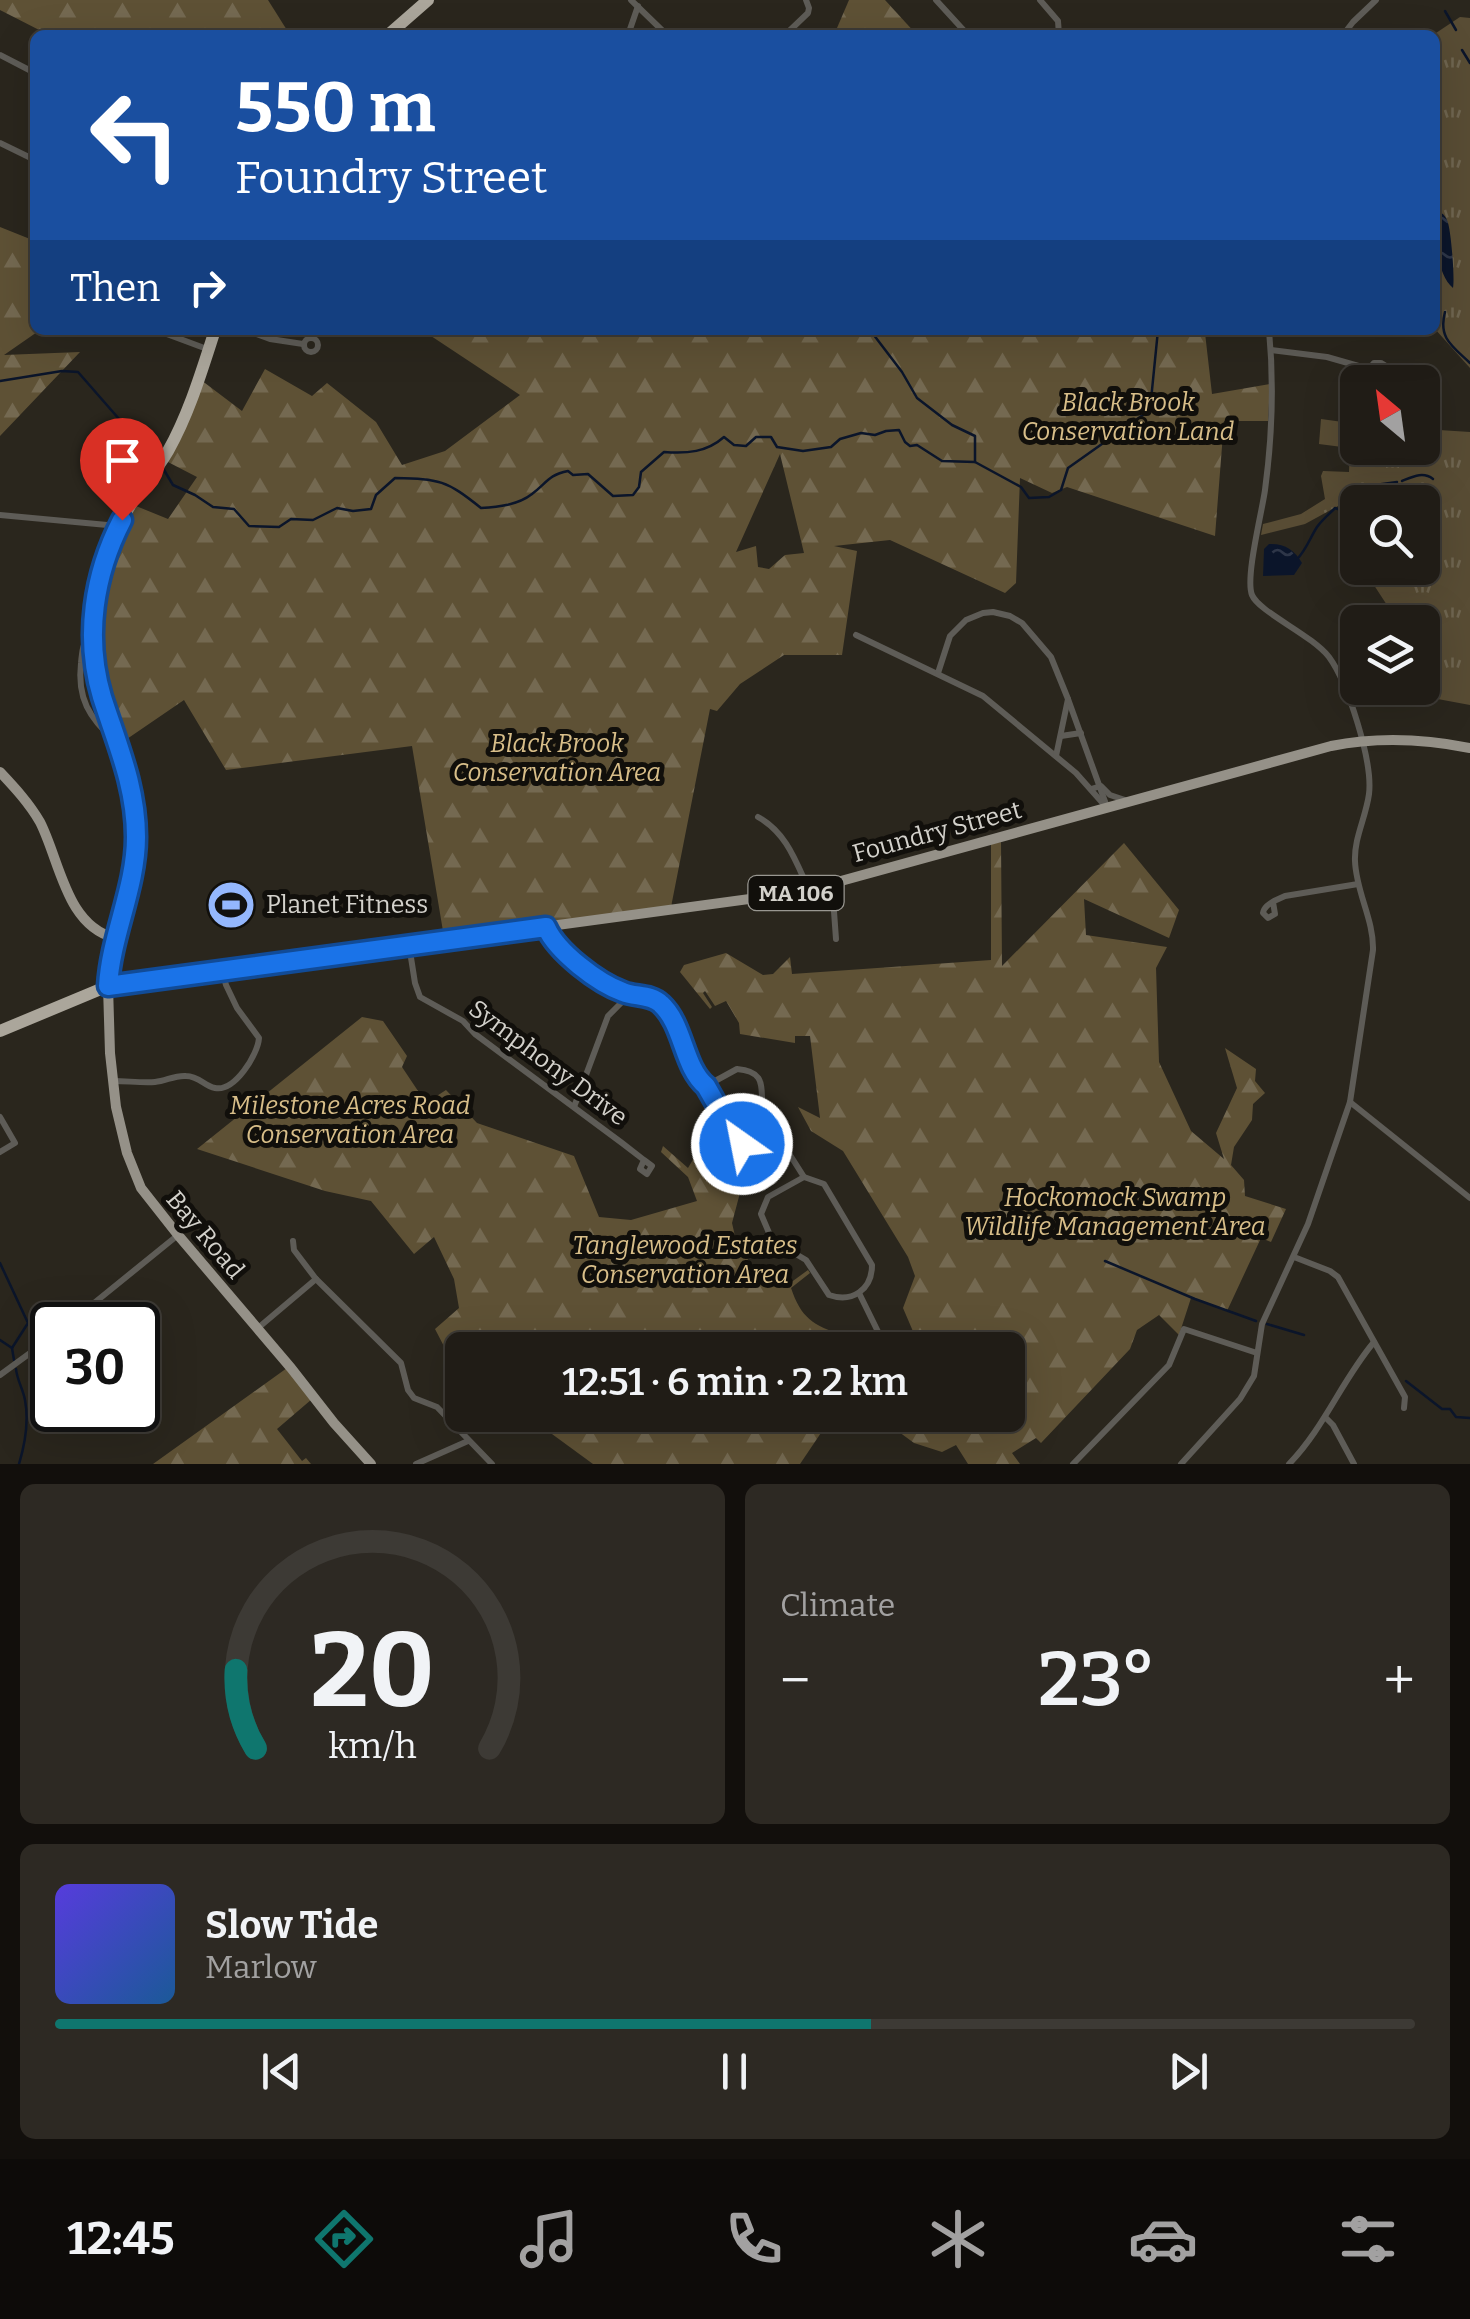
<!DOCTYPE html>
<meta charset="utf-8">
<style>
body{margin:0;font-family:Bitter,serif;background:#2d2923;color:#f1f3f6;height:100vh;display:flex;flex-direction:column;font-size:38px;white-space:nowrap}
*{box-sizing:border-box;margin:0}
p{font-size:32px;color:#a2a1a1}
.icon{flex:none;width:55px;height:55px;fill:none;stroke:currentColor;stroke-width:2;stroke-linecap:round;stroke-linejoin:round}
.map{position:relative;height:1464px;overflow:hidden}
.panel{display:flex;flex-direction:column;gap:20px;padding:20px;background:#120f0c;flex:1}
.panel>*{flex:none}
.banner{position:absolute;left:30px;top:30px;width:1410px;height:305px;border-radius:15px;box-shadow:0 10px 40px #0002,0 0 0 2px #3d3a35;background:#1a4fa0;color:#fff;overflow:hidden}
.needle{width:65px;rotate:331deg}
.buttons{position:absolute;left:1340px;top:365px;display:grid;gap:20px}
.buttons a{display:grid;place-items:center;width:100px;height:100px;border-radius:15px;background:#201c16;box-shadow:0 10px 40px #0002,0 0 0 2px #3d3a35;font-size:50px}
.speed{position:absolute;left:30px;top:1302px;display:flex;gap:20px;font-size:50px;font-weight:700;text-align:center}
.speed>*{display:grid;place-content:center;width:130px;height:130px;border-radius:50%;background:#201c16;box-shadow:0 10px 40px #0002,0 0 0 2px #3d3a35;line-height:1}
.speed .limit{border:5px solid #111;border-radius:15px;background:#fff;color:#111}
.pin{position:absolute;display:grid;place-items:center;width:85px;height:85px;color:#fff;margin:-102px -42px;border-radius:50% 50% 50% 0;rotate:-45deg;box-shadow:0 0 10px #0007}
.pin .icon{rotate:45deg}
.me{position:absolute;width:110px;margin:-55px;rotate:327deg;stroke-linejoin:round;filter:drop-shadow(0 0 8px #0008)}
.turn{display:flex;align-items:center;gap:35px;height:210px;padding:0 40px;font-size:45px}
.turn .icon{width:130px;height:130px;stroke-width:2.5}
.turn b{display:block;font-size:70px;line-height:85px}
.then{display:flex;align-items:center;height:95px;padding:0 40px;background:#0003;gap:20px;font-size:38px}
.big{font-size:75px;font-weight:600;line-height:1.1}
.panel .card{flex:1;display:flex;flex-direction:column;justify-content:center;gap:15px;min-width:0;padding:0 35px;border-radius:15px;background:#2d2923}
.panel .dial{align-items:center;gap:0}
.dial svg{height:260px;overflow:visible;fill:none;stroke:#3d3a35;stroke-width:7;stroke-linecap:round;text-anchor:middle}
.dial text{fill:#f1f3f6;stroke:none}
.song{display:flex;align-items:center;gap:30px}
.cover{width:120px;height:120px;border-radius:15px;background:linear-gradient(135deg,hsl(250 70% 55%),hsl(210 70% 35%))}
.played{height:10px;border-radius:5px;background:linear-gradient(90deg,#0f766e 60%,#3d3a35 60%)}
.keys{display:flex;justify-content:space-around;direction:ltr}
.heat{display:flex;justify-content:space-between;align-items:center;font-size:55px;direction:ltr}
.panel .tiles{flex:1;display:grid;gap:20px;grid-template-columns:1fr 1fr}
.card:last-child{grid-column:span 2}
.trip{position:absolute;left:445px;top:1332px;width:580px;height:100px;border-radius:15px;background:#201c16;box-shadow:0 10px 40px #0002,0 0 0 2px #3d3a35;font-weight:600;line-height:100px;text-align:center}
.tab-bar{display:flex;height:160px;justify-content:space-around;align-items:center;background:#0d0b09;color:#a2a1a1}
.tab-bar .icon{width:70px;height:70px}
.tab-bar .active{color:#0f766e}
.tab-bar b{font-size:45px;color:#f1f3f6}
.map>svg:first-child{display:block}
</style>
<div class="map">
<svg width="1470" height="1464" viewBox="0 0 1470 1464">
<defs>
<pattern id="grass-tufts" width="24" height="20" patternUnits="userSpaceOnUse" patternTransform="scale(2.5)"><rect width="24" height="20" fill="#584c34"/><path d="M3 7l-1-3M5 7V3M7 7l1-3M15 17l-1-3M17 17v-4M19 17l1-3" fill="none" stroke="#6f6550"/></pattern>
<pattern id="forest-firs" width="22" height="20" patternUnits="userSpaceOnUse" patternTransform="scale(2.5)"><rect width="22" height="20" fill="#5e5135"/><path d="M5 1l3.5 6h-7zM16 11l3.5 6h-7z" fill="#746951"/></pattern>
<pattern id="water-ripples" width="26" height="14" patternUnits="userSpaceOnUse" patternTransform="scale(2.5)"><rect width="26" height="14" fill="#0b152a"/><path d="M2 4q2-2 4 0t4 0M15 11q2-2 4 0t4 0" fill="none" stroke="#2e3648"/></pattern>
</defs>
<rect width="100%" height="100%" fill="#2a261d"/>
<g fill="url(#grass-tufts)">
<path d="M1460,17L1470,18V368L1435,329V35H1433Z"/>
<path d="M1321,419L1357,424L1358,448H1422L1423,429L1470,432V705L1427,697L1400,699L1399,688H1422V622H1398L1370,579L1359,568H1422V502H1358L1357,566L1349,553L1338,506L1305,524L1261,535L1263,524L1301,514L1325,499L1321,476L1323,471L1349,472L1350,448L1319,444Z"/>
</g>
<g fill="url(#forest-firs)" fill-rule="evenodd">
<path d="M0,0H268L290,35H49L0,10Z"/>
<path d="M849,0H885L917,35H834Z"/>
<path d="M0,227L35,241V330H40L4,355L80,352L0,436Z"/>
<path d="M422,330H1212L1205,333L1212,394L1270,384L1268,421H1224L1215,536L1067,487L1052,493L1020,478L1016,583L1005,593L890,540L834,546L857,551L842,655H784L740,684L717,711L710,709L671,907L444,937L412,746L226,770L184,700L124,741C91,655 89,588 136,506L168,519L197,477L166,461L201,380L242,411L265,369L312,396L327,383L376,422L402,465L445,451L520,395ZM780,454L804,553L785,555L769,569L758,567L756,546L736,552Z"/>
<path d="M1001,842L1002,966L1124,843L1179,910L1169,938L1084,899L1086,935L1167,947L1156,968L1159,1062L1191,1131L1224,1159L1216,1133L1237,1088L1225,1048L1256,1069L1255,1081L1265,1093L1253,1104L1252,1120L1234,1147L1231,1165L1244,1180L1245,1196L1286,1209L1271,1242L1261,1238L1227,1311L1191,1298L1179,1335L1159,1315L1137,1330L1130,1349L1041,1443L1036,1438L1012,1453L1020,1464H968L956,1445L942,1452L914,1443L876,1415H1008V1350H921L903,1308L915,1276L908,1257L843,1151L811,1131L798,1107L820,1118L810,1036H795V1043L740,1034L739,1023L726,1001L715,1006L705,991L703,993L712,1007L710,1009L680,972L684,965L726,953L763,975L773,974L790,957L792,974L991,960V844Z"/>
<path d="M362,1017L383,1021L407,1056L402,1067L426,1103L446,1090L477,1123L574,1156L599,1217L631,1220L697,1201L688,1177L661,1152L663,1146L688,1168L695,1156L724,1141L729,1150L727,1179L741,1189L732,1223L738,1249L767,1280L786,1286L808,1270L810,1273L791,1288C801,1318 813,1325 842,1335L844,1350H462V1381L435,1329L459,1308L454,1279L434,1237L414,1254L371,1201L325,1191L197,1149Z"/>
<path d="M287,1368L312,1399L277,1429L302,1461L306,1458L311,1464H153Z"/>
<path d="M526,1415H833L800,1464H593Z"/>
</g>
<g fill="url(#water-ripples)">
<path d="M1435,209C1441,213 1444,213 1447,220C1451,227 1455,280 1453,288C1435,273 1435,232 1435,209Z"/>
<path d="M1269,544C1284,543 1295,550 1302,563L1294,575L1263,576L1264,549Z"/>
</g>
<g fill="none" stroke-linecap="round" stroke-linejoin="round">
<g stroke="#0b152a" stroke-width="2.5">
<path d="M1445,11L1456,30"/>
<path d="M1462,50L1470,63"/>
<path d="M1445,312C1438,338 1452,346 1470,363"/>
<path d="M870,330L902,372L917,398L952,425L975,436V462"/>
<path d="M0,381L62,371L78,372L154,459"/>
<path d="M164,470L173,485L195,495L213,507L234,509L249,526L279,527L291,519L313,520L337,508L353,511L371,509L376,495L395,478C440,479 446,480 481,508C498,507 518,505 532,494C547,483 548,475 568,471L573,475L588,474L613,496L633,495L639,487L641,472L664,452C687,454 707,452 724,437L734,445L746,446L756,437H771L777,447L803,451L831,447L840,439L861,433L875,435L886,431L899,430L905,442L910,446L917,445L942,461L975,462L1021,487L1029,498L1049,497L1061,490L1068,468L1150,410L1158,330"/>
<path d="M1402,481C1412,477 1423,471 1433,479"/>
<path d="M1368,502V486L1397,482"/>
<path d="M1299,557C1308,546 1310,538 1317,527C1321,521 1329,514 1335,508L1344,511L1358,509"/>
<path d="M1105,1261L1195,1299L1256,1321"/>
<path d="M0,1263L28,1323L12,1348"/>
<path d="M1267,1324L1304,1335"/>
<path d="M0,1340L12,1348L14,1360"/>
<path d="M16,1369C17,1380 23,1389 25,1400C29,1421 25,1444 19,1464"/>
<path d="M1406,1381L1442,1409H1450L1456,1417L1470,1418"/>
</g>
<g stroke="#5e5c57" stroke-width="6">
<path d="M631,0L667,35"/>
<path d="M936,0L968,35"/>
<path d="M1040,0L1058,21L1059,35"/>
<path d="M628,35L638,6"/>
<path d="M785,35L808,13L809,8L806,0"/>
<path d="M1343,35L1353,22L1376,0"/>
<path d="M0,55L35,73"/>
<path d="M0,143L35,160"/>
<path d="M156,330L207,349"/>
<path d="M246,330L270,339L303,344"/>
<circle cx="311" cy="345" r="7"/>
<path d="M1271,350L1327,357L1369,369L1374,363H1381C1391,368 1391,377 1383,382"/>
<path d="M1369,369V376L1374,382"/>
<path d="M0,515L118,526"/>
<path d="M90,632C83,642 82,652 81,663C77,698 89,718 115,741"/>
<path d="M856,635L983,696L1076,773L1107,808"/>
<path d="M938,673L950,636L966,620L983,613L993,612L1010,616L1022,623L1051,657L1068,699L1056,756"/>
<path d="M1068,699L1107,807"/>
<path d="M1061,736L1081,733"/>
<path d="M1091,789L1101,786L1110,795L1125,800"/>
<path d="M758,817C783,831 793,854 804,879"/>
<path d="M832,884L836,939"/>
<path d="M1273,902L1275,914L1268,918L1263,913C1264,907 1269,904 1274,901L1285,896L1358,884"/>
<path d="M546,927L555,944L599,980L625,993L644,996L660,1003L681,1036L693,1070L714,1100L734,1135"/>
<path d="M409,945L415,983L420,997L463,1021L475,1034L622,1143L644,1160L640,1169L647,1174L652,1166L644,1160"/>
<path d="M114,1081C127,1081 142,1083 155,1082C166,1081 175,1075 186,1076C199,1076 204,1086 215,1088C235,1092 258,1054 259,1038L237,1008L226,985L222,970"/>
<path d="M706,1086L737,1069C771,1072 758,1092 764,1114L804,1177"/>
<path d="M1350,1102L1470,1198"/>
<path d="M574,1107L608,1016L622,1002L625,993"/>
<path d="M0,1117L15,1143L0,1152"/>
<circle cx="736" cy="1141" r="6"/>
<path d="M804,1177L824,1184L872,1265C872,1290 852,1303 829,1295L806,1260L772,1240L761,1214L768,1197Z"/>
<path d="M293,1241L294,1250L316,1279L401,1363L408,1390L414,1398L437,1407L492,1464"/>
<path d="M1294,1257L1330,1271L1338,1277L1405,1397L1404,1408"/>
<path d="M859,1293L887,1350"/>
<path d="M67,1325L178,1235"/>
<path d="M258,1328L316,1279"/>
<path d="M0,1375L52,1337"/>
<path d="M1325,1417L1333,1425L1354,1464"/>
<path d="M416,1464L468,1441"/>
<path d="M1073,1464L1169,1365L1184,1329L1257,1353"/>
<path d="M1181,1464L1240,1399L1254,1376L1262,1324L1308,1224L1350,1102L1373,950C1374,920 1356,892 1355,861C1354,838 1366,817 1369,794C1373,762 1348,683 1329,657C1312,635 1259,612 1252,595C1245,578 1262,512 1265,490C1272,438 1274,382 1269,330"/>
<path d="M1289,1464C1324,1428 1342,1380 1374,1342"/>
</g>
<g stroke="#959188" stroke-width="10">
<path d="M0,772C15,788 29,803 40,822C60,861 66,926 115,938"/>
<path d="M371,1464L334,1423L291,1368L178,1235L141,1188L127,1153L116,1107L110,1053L108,986L801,892L1331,746C1376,737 1425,739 1470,748"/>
</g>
<g stroke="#aba69b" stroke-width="12">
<path d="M388,35L428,0"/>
<path d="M0,1031L108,986C112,930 139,879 135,822C129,738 80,681 97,592C103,559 115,528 133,501C145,484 158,468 168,451C189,414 202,370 215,330"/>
</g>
</g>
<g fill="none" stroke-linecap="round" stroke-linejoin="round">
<g stroke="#114b97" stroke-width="25">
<path id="route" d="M122,520C94,574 84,637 102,697C117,744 136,786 136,837C136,888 111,935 108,986L546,927C557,952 598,983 623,992C635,997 651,994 661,1004C684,1025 683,1067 706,1086L734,1135L738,1134L742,1138V1144"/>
</g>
<use href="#route" stroke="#1a73e8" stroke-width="18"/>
</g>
<defs>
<g id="stadium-disc" transform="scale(2.5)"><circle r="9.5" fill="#94b7fd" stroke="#110f0b"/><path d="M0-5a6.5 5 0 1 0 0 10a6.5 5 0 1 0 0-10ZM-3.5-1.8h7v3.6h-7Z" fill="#111"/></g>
</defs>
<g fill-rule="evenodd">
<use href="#stadium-disc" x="231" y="905"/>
</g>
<g text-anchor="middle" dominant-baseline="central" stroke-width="10" stroke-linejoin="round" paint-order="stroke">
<rect fill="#110f0b" stroke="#999791" stroke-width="2.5" x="748.5" y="876" width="95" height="34" rx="8"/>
<g font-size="22" font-weight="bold" fill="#d3d1cb">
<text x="796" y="893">MA 106</text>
</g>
<g font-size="25" font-style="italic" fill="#d8be89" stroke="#110f0b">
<text x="1128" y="403">Black Brook<tspan x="1128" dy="29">Conservation Land</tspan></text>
<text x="557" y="744">Black Brook<tspan x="557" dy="29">Conservation Area</tspan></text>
<text x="350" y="1106">Milestone Acres Road<tspan x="350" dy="29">Conservation Area</tspan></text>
<text x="1115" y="1198">Hockomock Swamp<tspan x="1115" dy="29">Wildlife Management Area</tspan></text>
<text x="685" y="1246">Tanglewood Estates<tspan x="685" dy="29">Conservation Area</tspan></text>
</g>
<g font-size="25" fill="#d3d1cb" stroke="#110f0b">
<text transform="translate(937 832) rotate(-15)">Foundry Street</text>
<text transform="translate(548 1063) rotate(37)">Symphony Drive</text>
<text transform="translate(205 1235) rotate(50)">Bay Road</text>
</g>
<g font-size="25" fill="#d3d1cb" stroke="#110f0b" text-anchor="start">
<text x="266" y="905">Planet Fitness</text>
</g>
</g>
</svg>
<div class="buttons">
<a><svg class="needle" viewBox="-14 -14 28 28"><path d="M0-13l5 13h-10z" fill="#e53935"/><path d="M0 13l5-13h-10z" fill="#a2a1a1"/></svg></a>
<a><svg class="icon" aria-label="search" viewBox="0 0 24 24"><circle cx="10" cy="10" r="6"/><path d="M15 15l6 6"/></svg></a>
<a><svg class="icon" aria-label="layers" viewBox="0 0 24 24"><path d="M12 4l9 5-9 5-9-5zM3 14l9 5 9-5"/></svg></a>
</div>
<div class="speed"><div class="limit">30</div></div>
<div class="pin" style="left:122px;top:520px;background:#d93025"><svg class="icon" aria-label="arrive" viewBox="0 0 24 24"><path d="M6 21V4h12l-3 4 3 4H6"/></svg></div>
<svg class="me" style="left:742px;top:1144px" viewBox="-20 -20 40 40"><circle r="17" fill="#1a73e8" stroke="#fff" stroke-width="3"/><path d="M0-11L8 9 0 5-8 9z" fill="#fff"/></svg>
<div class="trip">12:51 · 6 min · 2.2 km</div>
<div class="banner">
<div class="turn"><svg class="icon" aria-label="left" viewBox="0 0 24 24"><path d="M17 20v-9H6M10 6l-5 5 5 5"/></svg><div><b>550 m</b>Foundry Street</div></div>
<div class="then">Then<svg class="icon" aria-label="right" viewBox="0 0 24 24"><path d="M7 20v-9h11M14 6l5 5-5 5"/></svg></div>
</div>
</div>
<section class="panel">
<div class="tiles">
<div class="card dial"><svg viewBox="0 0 100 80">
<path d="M14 69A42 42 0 1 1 86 69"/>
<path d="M14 69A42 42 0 0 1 8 45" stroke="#0f766e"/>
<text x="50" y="56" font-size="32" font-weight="700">20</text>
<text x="50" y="72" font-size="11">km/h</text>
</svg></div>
<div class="card"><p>Climate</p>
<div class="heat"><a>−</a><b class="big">23°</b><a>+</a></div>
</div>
<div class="card">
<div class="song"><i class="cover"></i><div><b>Slow Tide</b><p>Marlow</p></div></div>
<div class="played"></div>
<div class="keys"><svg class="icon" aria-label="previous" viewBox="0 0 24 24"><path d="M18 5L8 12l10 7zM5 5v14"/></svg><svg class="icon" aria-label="pause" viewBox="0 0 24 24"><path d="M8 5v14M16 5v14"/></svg><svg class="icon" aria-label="next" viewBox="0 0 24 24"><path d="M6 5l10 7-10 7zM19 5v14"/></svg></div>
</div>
</div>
</section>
<nav class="tab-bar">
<b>12:45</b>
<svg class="icon active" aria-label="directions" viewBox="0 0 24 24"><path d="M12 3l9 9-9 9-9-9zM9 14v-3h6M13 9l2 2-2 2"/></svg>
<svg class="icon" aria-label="music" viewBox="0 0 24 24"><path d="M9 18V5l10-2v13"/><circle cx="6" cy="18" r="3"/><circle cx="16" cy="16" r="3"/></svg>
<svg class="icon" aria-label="phone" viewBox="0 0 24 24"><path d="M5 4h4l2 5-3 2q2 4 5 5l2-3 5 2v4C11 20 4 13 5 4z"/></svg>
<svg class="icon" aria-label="climate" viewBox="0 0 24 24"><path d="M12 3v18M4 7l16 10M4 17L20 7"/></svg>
<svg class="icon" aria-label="car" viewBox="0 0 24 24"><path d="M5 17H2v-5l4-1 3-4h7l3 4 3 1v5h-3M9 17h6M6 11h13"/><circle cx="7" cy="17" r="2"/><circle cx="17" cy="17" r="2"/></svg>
<svg class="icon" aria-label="filters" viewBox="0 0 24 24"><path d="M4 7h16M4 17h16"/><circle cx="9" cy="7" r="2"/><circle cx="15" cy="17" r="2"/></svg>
</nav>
